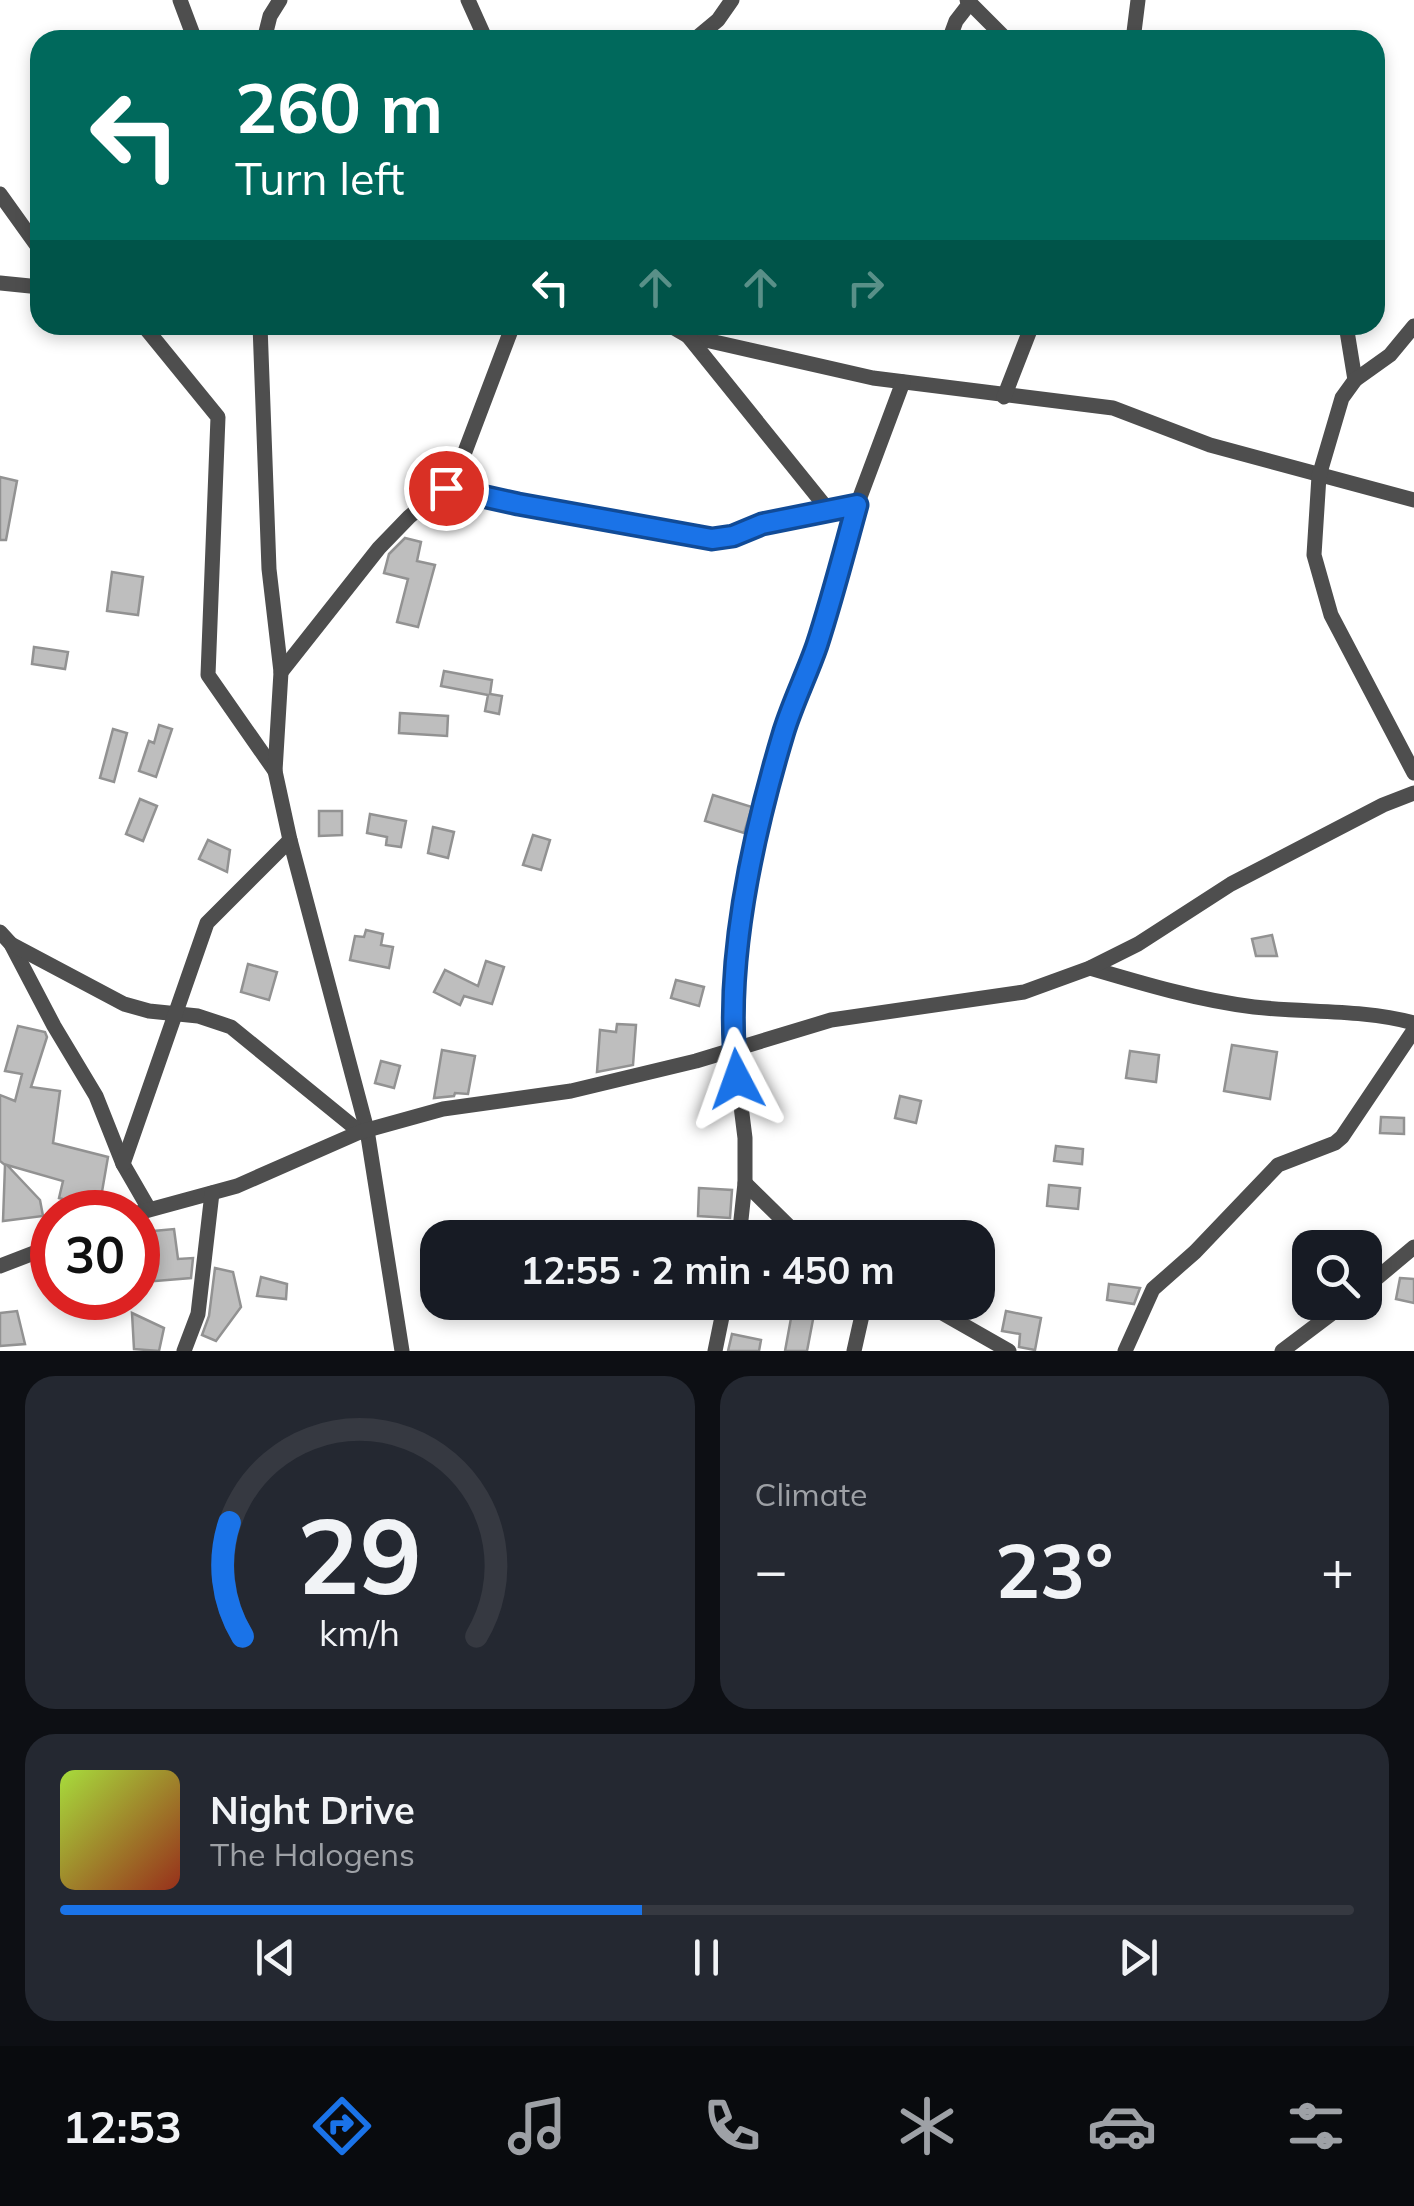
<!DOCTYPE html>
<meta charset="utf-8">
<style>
body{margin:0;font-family:Mulish,sans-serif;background:#242831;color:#f1f3f6;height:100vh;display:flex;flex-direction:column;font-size:38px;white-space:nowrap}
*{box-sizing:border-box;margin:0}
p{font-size:32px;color:#9ea1a6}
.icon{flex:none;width:55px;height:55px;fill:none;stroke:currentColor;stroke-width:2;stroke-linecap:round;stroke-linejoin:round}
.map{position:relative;height:1351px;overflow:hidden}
.side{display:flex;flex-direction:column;gap:25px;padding:25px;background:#0d0f14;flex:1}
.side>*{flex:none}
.banner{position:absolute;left:30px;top:30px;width:1355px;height:305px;border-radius:30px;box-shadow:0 5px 15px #0003;background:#00695c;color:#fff;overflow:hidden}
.tools{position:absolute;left:1292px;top:1230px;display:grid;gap:20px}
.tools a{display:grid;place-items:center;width:90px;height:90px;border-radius:20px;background:#171b24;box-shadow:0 5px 15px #0003;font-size:50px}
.speed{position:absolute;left:30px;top:1190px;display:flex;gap:20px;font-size:50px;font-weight:700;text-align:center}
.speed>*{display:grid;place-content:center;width:130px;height:130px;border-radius:50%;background:#171b24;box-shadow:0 5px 15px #0003;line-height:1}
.speed .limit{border:15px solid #d22;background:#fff;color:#111}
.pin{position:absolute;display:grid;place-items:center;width:85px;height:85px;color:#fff;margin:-42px;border:5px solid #fff;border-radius:50%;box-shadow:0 2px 10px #0007}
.me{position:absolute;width:110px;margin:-55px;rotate:356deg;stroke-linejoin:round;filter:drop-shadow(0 0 8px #0008)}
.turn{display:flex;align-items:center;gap:35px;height:210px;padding:0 40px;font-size:45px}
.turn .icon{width:130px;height:130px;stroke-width:2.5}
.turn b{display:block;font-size:70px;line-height:85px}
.lanes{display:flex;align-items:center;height:95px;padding:0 40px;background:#0003;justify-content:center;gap:50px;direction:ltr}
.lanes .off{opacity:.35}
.big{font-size:75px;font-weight:700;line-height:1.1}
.side .card{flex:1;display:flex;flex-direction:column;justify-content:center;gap:15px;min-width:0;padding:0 35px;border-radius:30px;background:#242831}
.side .dial{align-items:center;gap:0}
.dial svg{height:260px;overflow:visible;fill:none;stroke:#363941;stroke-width:7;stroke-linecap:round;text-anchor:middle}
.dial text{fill:#f1f3f6;stroke:none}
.song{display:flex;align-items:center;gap:30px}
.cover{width:120px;height:120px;border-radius:15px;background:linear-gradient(135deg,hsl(80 70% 55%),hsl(10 70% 35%))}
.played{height:10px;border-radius:5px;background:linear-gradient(90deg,#1a73e8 45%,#363941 45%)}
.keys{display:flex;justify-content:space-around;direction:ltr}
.heat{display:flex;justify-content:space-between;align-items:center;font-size:55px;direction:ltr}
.side .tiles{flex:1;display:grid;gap:25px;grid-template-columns:1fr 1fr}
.card:last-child{grid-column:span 2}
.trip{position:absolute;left:420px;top:1220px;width:575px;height:100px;border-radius:30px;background:#171b24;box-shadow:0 5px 15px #0003;font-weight:700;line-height:100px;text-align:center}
.menu{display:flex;height:160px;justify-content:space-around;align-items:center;background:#090b0e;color:#9ea1a6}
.menu .icon{width:70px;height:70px}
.menu .active{color:#1a73e8}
.menu b{font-size:45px;color:#f1f3f6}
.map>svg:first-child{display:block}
</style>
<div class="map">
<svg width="1414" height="1351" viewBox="0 0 1414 1351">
<rect width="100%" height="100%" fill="#fff"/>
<g fill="#bebebe" stroke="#929292" stroke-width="2.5">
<path d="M0,477L17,481L6,540H0Z"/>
<path d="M405,538L421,542L417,561L435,565L418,627L397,622L408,579L384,573L389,554Z"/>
<path d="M112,572L143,577L138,615L107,611Z"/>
<path d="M34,647L68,652L65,669L32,664Z"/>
<path d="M444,671L492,680L490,694L502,696L499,714L485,711L488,695L441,686Z"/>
<path d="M400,713L448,716L447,736L399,733Z"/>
<path d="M159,725L172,729L156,777L139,771L149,741L154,743Z"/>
<path d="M113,729L127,733L114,782L100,778Z"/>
<path d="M713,795L752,807L744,833L705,821Z"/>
<path d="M140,799L157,806L143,841L126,834Z"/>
<path d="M319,811H342V835L319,836Z"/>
<path d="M370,814L406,821L401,847L386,845L387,837L367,833Z"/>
<path d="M433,827L454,832L448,858L428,853Z"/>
<path d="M533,835L550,840L541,870L523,865Z"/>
<path d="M208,840L230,850L227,872L199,859Z"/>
<path d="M366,930L383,934L381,945L393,947L389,968L350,960L355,936L364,937Z"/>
<path d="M1272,935L1277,956H1256L1252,939Z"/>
<path d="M486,961L504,967L492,1004L464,996L460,1005L434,992L445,970L478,986Z"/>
<path d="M248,964L277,972L269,1000L241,992Z"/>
<path d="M676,980L704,987L699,1006L671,998Z"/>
<path d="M617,1024L636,1025L633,1065L597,1072L600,1030L616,1032Z"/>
<path d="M18,1026L45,1032L47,1037L31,1087L60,1091L53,1143L108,1157L99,1209L59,1198L63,1181L7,1165L40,1200L43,1216L3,1221L5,1165L0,1161V1095L15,1101L22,1074L5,1071Z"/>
<path d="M1232,1045L1277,1052L1270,1099L1224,1091Z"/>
<path d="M442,1050L475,1056L468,1094L455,1093L454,1096L434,1098Z"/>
<path d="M1130,1051L1159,1055L1156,1082L1126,1078Z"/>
<path d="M381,1061L400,1066L394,1088L375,1083Z"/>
<path d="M900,1096L921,1101L916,1123L895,1118Z"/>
<path d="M1381,1117L1404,1118V1134L1380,1133Z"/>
<path d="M1056,1146L1083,1149L1082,1164L1054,1161Z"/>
<path d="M1049,1185L1080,1188L1078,1209L1047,1206Z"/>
<path d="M699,1188L732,1190L730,1218L698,1216Z"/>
<path d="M174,1229L178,1259L193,1258L191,1278L144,1282L143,1232Z"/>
<path d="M215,1268L233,1272L241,1307L216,1341L202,1335L209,1316Z"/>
<path d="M261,1277L287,1284L286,1299L257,1296Z"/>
<path d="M1400,1278L1414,1279V1303L1396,1299Z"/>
<path d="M1109,1284L1140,1288L1134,1304L1107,1300Z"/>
<path d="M794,1302H848L846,1315L815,1309L807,1351H785Z"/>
<path d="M17,1311L25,1344L0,1346V1313Z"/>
<path d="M1006,1311L1041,1318L1035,1350L1019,1347L1020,1334L1002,1331Z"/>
<path d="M132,1313L164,1328L159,1351L134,1349Z"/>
<path d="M732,1334L761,1340L759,1351H728Z"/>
</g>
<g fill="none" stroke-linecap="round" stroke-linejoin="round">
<g stroke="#4e4e4e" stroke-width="15">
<path d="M180,0L195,40"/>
<path d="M468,0L486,40"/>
<path d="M967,0L1007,40"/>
<path d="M264,40L270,16L280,0"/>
<path d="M694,40L718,20L732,0"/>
<path d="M949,40L956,21L970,3"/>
<path d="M1133,40L1138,0"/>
<path d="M0,194L40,250"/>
<path d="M0,283L40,287"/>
<path d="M143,325L218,417L208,675L275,771"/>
<path d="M260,325L269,569L281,672L275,771L290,840L367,1130L402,1351"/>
<path d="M669,325L688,336L873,378L1113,408L1210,445L1414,500"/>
<path d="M1346,325L1355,380"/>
<path d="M1414,326L1390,355L1355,380L1342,398L1319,476L1314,555L1331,615L1414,773"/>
<path d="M688,336L829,511"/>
<path d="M1004,397L1032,325"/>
<path d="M445,488L518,505L712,539L733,536L762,524L857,505"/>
<path d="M281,672L379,548L409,517L455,478L513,325"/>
<path d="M0,932L11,944L54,1026L96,1096L123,1164L149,1209"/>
<path d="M11,944L124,1004L149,1011L198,1016L231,1027L360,1132"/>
<path d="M1090,968C1144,984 1198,1000 1254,1007C1307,1013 1362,1009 1414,1023"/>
<path d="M123,1164L207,923L290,840"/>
<path d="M745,1183L801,1238"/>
<path d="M138,1213L237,1186L360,1132L443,1109L571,1091L696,1061L831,1020L1024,992L1090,968L1138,944L1231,884L1383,805L1414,793"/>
<path d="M739,1238L745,1183V1138L734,1050L737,938L784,731L817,644L857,505L903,382"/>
<path d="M0,1266L52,1246"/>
<path d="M1365,1288L1414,1247"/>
<path d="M923,1302L1009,1351"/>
<path d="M184,1351L198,1314L212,1193"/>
<path d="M715,1351L725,1302"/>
<path d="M854,1351L865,1302"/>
<path d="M1125,1351L1153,1289L1195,1252L1278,1165L1335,1143L1342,1137L1414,1030"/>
<path d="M1282,1351L1347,1302"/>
</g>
</g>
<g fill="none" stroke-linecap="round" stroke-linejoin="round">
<g stroke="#114b97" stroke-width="25">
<path id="route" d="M446,488L518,504L712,539L733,536L762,524L857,505C844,552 832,599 817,645C807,674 793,702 784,731C752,837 723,970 737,1079"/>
</g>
<use href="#route" stroke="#1a73e8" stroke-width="18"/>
</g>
</svg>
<div class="tools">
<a><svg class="icon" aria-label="search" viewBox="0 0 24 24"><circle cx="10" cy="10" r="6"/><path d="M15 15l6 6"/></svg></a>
</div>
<div class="speed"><div class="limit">30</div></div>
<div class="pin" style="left:446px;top:488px;background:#d93025"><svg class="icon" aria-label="arrive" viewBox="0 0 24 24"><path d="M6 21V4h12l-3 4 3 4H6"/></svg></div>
<svg class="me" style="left:737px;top:1079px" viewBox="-20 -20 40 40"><path d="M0-17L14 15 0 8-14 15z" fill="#1a73e8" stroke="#fff" stroke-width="4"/></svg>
<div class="trip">12:55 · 2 min · 450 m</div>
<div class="banner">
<div class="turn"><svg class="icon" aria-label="left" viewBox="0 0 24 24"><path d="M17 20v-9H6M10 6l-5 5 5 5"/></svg><div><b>260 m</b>Turn left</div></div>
<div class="lanes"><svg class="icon" aria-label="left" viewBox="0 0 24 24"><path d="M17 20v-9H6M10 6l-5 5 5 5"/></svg><svg class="icon off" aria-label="ahead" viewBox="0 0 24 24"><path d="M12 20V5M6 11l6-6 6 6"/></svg><svg class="icon off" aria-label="ahead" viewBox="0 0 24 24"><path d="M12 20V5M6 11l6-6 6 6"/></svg><svg class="icon off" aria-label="right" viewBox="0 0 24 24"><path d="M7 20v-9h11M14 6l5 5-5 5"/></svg></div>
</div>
</div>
<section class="side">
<div class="tiles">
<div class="card dial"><svg viewBox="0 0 100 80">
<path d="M14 69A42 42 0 1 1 86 69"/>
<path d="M14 69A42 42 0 0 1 10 34" stroke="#1a73e8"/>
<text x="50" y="56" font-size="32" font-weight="700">29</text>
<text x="50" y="72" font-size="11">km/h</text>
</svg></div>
<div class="card"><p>Climate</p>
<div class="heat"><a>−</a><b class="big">23°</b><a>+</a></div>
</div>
<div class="card">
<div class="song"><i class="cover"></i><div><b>Night Drive</b><p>The Halogens</p></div></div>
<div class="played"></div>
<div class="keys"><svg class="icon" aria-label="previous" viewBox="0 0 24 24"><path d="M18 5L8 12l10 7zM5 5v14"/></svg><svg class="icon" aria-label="pause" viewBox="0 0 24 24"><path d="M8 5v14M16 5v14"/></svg><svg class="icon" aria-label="next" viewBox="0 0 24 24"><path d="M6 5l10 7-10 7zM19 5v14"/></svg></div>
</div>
</div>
</section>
<nav class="menu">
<b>12:53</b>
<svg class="icon active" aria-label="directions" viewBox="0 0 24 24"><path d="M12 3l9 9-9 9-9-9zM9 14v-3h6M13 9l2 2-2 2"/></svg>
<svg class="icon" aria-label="music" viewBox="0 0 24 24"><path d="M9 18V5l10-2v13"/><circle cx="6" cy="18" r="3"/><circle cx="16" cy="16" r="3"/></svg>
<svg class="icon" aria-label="phone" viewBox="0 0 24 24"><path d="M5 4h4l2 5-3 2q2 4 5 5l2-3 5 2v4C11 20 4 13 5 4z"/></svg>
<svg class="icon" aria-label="climate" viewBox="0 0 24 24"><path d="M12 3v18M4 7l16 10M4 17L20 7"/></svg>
<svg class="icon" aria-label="car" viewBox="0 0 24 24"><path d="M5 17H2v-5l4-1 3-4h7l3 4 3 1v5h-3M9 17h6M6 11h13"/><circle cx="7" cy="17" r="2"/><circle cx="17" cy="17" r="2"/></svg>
<svg class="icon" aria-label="filters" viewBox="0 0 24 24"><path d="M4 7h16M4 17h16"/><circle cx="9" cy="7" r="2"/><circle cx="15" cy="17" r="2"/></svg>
</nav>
